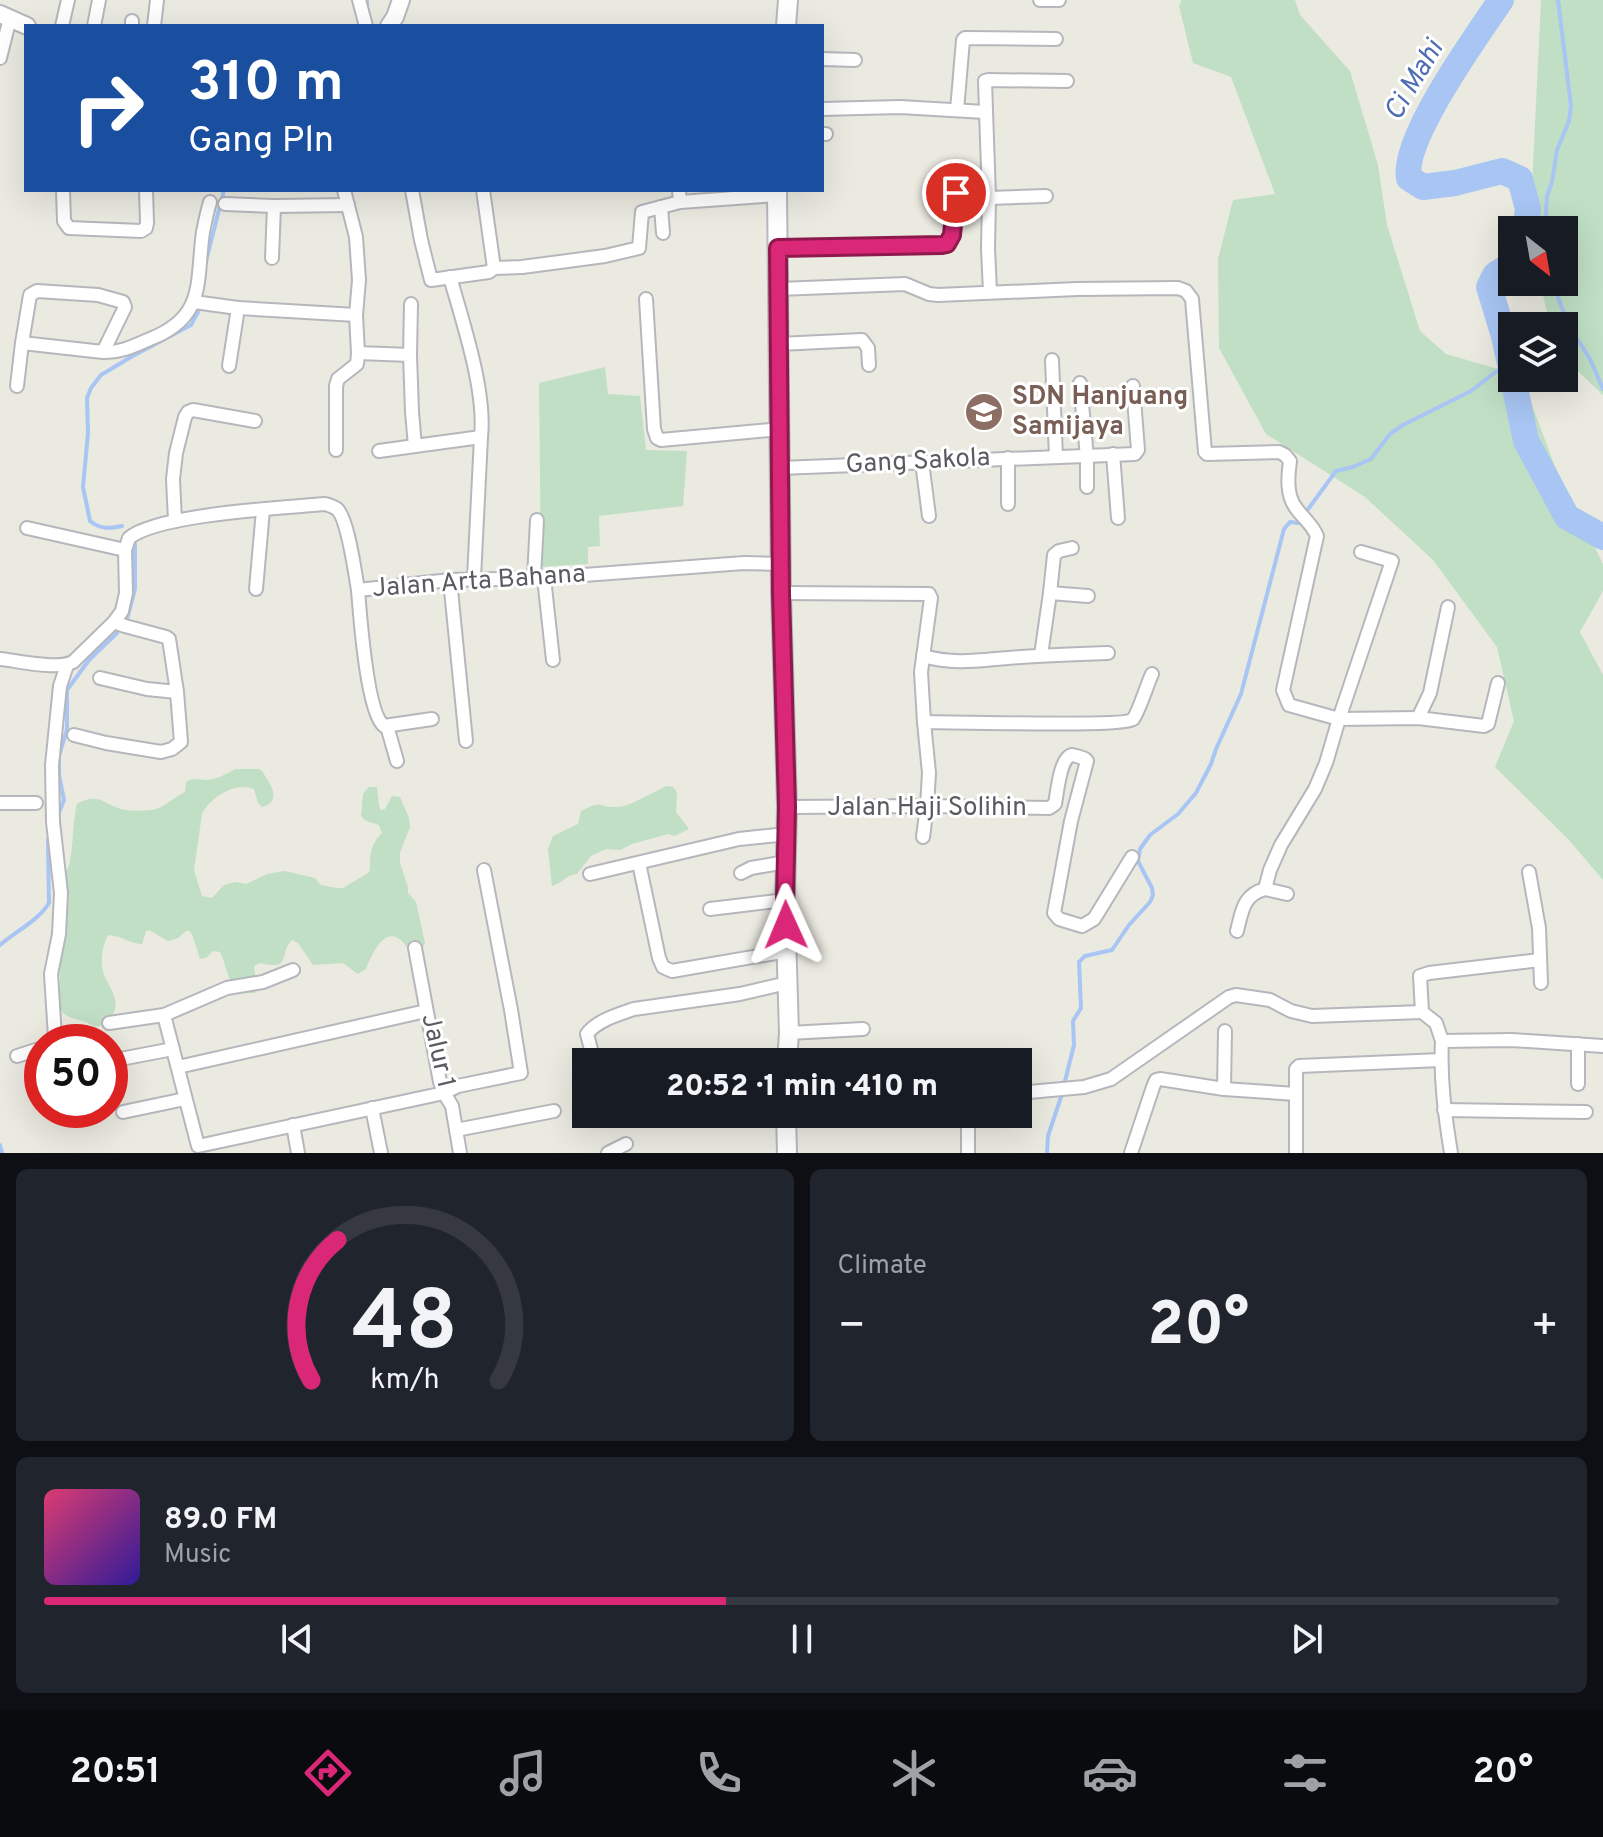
<!DOCTYPE html>
<meta charset="utf-8">
<style>
body{margin:0;font-family:Overpass,sans-serif;background:#20242c;color:#f1f3f6;height:100vh;display:flex;flex-direction:column;font-size:30px;white-space:nowrap}
*{box-sizing:border-box;margin:0}
p{font-size:26px;color:#9ea1a6}
.icon{flex:none;width:44px;height:44px;fill:none;stroke:currentColor;stroke-width:2;stroke-linecap:round;stroke-linejoin:round}
.map{position:relative;height:1153px;overflow:hidden}
.sheet{display:flex;flex-direction:column;gap:16px;padding:16px;background:#0d0f14;flex:1}
.sheet>*{flex:none}
.banner{position:absolute;left:24px;top:24px;width:800px;height:168px;border-radius:0px;box-shadow:0 8px 32px #0002;background:#1a4fa0;color:#fff;overflow:hidden}
.needle{width:52px;rotate:149deg}
.fabs{position:absolute;left:1498px;top:216px;display:grid;gap:16px}
.fabs a{display:grid;place-items:center;width:80px;height:80px;border-radius:0px;background:#171b24;box-shadow:0 8px 32px #0002;font-size:40px}
.speed{position:absolute;left:24px;top:1024px;display:flex;gap:16px;font-size:40px;font-weight:700;text-align:center}
.speed>*{display:grid;place-content:center;width:104px;height:104px;border-radius:50%;background:#171b24;box-shadow:0 8px 32px #0002;line-height:1}
.speed .limit{border:12px solid #d22;background:#fff;color:#111}
.pin{position:absolute;display:grid;place-items:center;width:68px;height:68px;color:#fff;margin:-34px;border:4px solid #fff;border-radius:50%;box-shadow:0 2px 8px #0007}
.me{position:absolute;width:88px;margin:-44px;rotate:359deg;stroke-linejoin:round;filter:drop-shadow(0 0 6px #0008)}
.turn{display:flex;align-items:center;gap:28px;height:168px;padding:0 32px;font-size:36px}
.turn .icon{width:104px;height:104px;stroke-width:2.5}
.turn b{display:block;font-size:56px;line-height:68px}
.big{font-size:60px;font-weight:800;line-height:1.1}
.sheet .tile{flex:1;display:flex;flex-direction:column;justify-content:center;gap:12px;min-width:0;padding:0 28px;border-radius:12px;background:#20242c}
.sheet .dial{align-items:center;gap:0}
.dial svg{height:208px;overflow:visible;fill:none;stroke:#363941;stroke-width:7;stroke-linecap:round;text-anchor:middle}
.dial text{fill:#f1f3f6;stroke:none}
.song{display:flex;align-items:center;gap:24px}
.cover{width:96px;height:96px;border-radius:12px;background:linear-gradient(135deg,hsl(340 70% 55%),hsl(250 70% 35%))}
.played{height:8px;border-radius:4px;background:linear-gradient(90deg,#db2777 45%,#363941 45%)}
.keys{display:flex;justify-content:space-around;direction:ltr}
.heat{display:flex;justify-content:space-between;align-items:center;font-size:44px;direction:ltr}
.sheet .tiles{flex:1;display:grid;gap:16px;grid-template-columns:1fr 1fr}
.tile:last-child{grid-column:span 2}
.trip{position:absolute;left:572px;top:1048px;width:460px;height:80px;border-radius:0px;background:#171b24;box-shadow:0 8px 32px #0002;font-weight:800;line-height:80px;text-align:center}
.tab-bar{display:flex;height:128px;justify-content:space-around;align-items:center;background:#090b0e;color:#9ea1a6}
.tab-bar .icon{width:56px;height:56px}
.tab-bar .on{color:#db2777}
.tab-bar b{font-size:36px;color:#f1f3f6}
.map>svg:first-child{display:block}
</style>
<div class="map">
<svg width="1603" height="1153" viewBox="0 0 1603 1153">
<rect width="100%" height="100%" fill="#eaeae1"/>
<g fill="#c0dfc5">
<path d="M1182,0H1295L1300,15L1350,71L1378,165L1387,225L1420,331L1446,354L1512,373V378H1522L1554,464L1603,564V591L1580,632L1603,675V880L1569,840L1495,767L1514,721L1497,647L1433,560L1365,497L1266,434L1219,348L1218,259L1233,200L1275,194L1231,77L1193,63L1179,6Z"/>
<path d="M1541,0H1603V395L1564,358V326H1550L1540,282H1564V230H1536L1532,186Z"/>
<path d="M605,367L608,394L640,396L646,450L687,451L683,506L599,516L600,546L588,547V564L541,567L539,383Z"/>
<path d="M236,769H259L262,771C269,783 284,800 262,807L258,803L254,789C236,781 210,797 202,814L194,870L202,896L212,898L224,885L235,882L246,884L267,874L285,871L315,878L321,885L336,888H343L368,873L370,870C370,855 370,845 382,833L379,825L366,821L361,816L363,794L369,787H377L379,806L381,810L385,809L392,796L400,797L409,818L410,827L400,853V863L408,887V893L416,902L425,943L420,953L410,952C390,917 374,948 366,969L358,974L343,963L313,965L298,943L292,940C278,954 293,971 260,963L254,966L257,991L255,993C227,995 230,973 220,952L213,951L206,958L200,959L193,937L190,931H186L178,938L168,941L149,930L146,931L142,944C129,944 121,935 108,935C103,944 100,960 103,971C106,985 124,1001 111,1017C101,1028 97,1029 86,1022C76,1018 65,1019 60,1008C55,998 61,988 60,977C57,958 55,936 60,916C61,910 68,906 69,900C69,895 64,888 64,883C63,876 67,872 69,865C74,845 72,824 77,804C99,791 105,806 125,810C133,811 143,811 151,810C165,808 172,798 185,792L186,782C195,777 198,780 208,780C218,779 227,773 236,769Z"/>
<path d="M666,786L673,787L677,792L676,812L689,829L674,836L668,834L632,844L620,850L606,849L591,856L577,874C565,875 563,883 552,886L548,849L553,836L578,824L581,811C602,799 599,808 618,807C628,807 656,791 666,786Z"/>
</g>
<g fill="none" stroke-linecap="round" stroke-linejoin="round">
<g stroke="#a8c5f3" stroke-width="4">
<path d="M367,0V6"/>
<path d="M357,26L359,24"/>
<path d="M1545,230L1547,196L1552,182L1557,150L1569,121L1571,106L1558,0"/>
<path d="M206,261L224,190"/>
<path d="M1553,282L1561,306L1574,334L1590,359L1603,389"/>
<path d="M122,526C109,529 100,529 90,521L83,487L88,433L87,398L91,388L101,375L131,357L191,325L198,312"/>
<path d="M127,619L135,589V544"/>
<path d="M58,815L64,800L59,775V756L67,729V690L89,660L117,633"/>
<path d="M0,945C15,932 39,920 49,903L48,840L50,835"/>
<path d="M1064,1085L1074,1045L1073,1021L1081,1008L1079,962L1085,956L1112,950L1129,925L1150,902L1153,895L1152,888L1138,861L1140,849L1150,835L1178,814L1196,793L1211,764L1216,749L1241,694L1284,529L1290,522L1298,523L1336,471L1353,467L1371,459L1390,434L1403,425L1471,391L1510,361"/>
<path d="M0,1145L2,1153"/>
<path d="M1047,1153L1048,1136L1062,1094"/>
</g>
<g stroke="#a8c5f3" stroke-width="26">
<path d="M1501,0C1478,34 1401,140 1409,178L1423,187L1455,183L1502,171L1520,179L1528,209L1525,230"/>
<path d="M1512,264L1495,275L1489,287L1504,336L1512,373"/>
<path d="M1513,378L1526,441L1567,517L1603,537"/>
</g>
<g stroke="#b6b7bc" stroke-width="16">
<g id="minor">
<path d="M359,0L366,26"/>
<path d="M1040,0H1059"/>
<path d="M62,26L68,0"/>
<path d="M94,26L99,0"/>
<path d="M132,26V21"/>
<path d="M154,26L157,0"/>
<path d="M0,58L10,18"/>
<path d="M822,59L855,60"/>
<path d="M822,109L900,107L985,112"/>
<path d="M957,110L963,40L965,38L1056,39"/>
<path d="M822,134H826"/>
<path d="M63,190L64,221L69,228L141,231L146,228L147,223L146,190"/>
<path d="M344,190L356,237L359,280L356,315L358,353L410,355L412,412L415,446L481,437L474,578"/>
<path d="M412,190L421,240L431,280L489,272L494,268L522,267L605,256L639,248L642,212L680,202"/>
<path d="M483,190L494,268"/>
<path d="M679,190L680,202L776,195"/>
<path d="M989,198L1046,196"/>
<path d="M225,204L274,206L348,205"/>
<path d="M661,207L663,233"/>
<path d="M778,248L942,245L947,244L952,235L956,193"/>
<path d="M272,258L274,206"/>
<path d="M450,277C463,323 486,391 481,437"/>
<path d="M779,289L905,284L929,294L938,295L1077,289L1178,288L1186,291L1192,299L1205,452L1207,454L1279,452L1285,455L1290,461C1288,476 1286,495 1296,508C1303,518 1312,524 1317,536L1283,690L1289,705L1339,719L1392,561L1361,552"/>
<path d="M990,292L988,248L989,198L985,81L988,80L1067,81"/>
<path d="M646,299L654,429L657,438L661,440L780,429"/>
<path d="M194,302L238,308L356,315"/>
<path d="M779,344L862,340L868,348L869,365"/>
<path d="M103,352L125,307L123,302L98,295L37,291L30,295L22,343L103,352C120,353 134,346 150,339C206,317 196,283 203,232C205,222 207,212 210,202"/>
<path d="M410,355L411,304"/>
<path d="M1052,360L1056,457"/>
<path d="M229,366L238,308"/>
<path d="M1080,383L1087,457V487"/>
<path d="M17,386L22,343"/>
<path d="M336,450V386L338,379L357,364L358,353"/>
<path d="M379,451L415,446"/>
<path d="M1113,454L1118,518"/>
<path d="M1008,458V504"/>
<path d="M922,462L929,516"/>
<path d="M780,468L1135,454L1138,450L1133,386"/>
<path d="M175,521L173,479L176,453L185,417L188,412L193,410L255,421"/>
<path d="M27,528L125,550"/>
<path d="M534,578L537,520"/>
<path d="M544,578L553,660"/>
<path d="M450,580L466,741"/>
<path d="M256,589L263,510"/>
<path d="M358,590C360,615 367,713 384,726L432,719"/>
<path d="M781,593L929,594L931,598L921,672L924,722"/>
<path d="M1050,593L1088,596"/>
<path d="M1041,655L1050,593L1054,555L1059,551L1072,548"/>
<path d="M923,656C958,666 985,659 1021,657C1050,655 1079,654 1108,653"/>
<path d="M0,659C19,661 57,670 73,662L114,622L122,611L126,593L125,550L129,538C158,514 283,508 325,504C327,504 336,508 337,509C348,519 355,573 358,590L450,580L544,578L744,563L781,564"/>
<path d="M100,678L147,689L177,692"/>
<path d="M1418,718L1430,693L1448,607"/>
<path d="M387,726L397,761"/>
<path d="M74,735L106,743L161,752L172,749L181,742L177,692L169,639L166,637L125,626L114,622"/>
<path d="M0,803H36"/>
<path d="M787,807L927,806L1049,808L1055,804C1057,794 1060,757 1072,755C1073,755 1084,758 1085,759L1087,761L1071,821L1054,913L1059,919L1082,926L1094,919L1132,857"/>
<path d="M923,837L927,806L929,773L924,722C948,722 1125,727 1133,719C1138,714 1148,682 1152,674"/>
<path d="M639,863L659,958L663,967L672,971L787,951"/>
<path d="M1529,872L1539,928L1541,983"/>
<path d="M741,873L751,868L786,862"/>
<path d="M590,874L739,839L787,834"/>
<path d="M1265,889L1287,894"/>
<path d="M710,909L785,900"/>
<path d="M1237,931C1242,911 1243,895 1265,889L1270,870L1281,845L1315,789L1326,763L1339,719L1418,718L1484,726L1488,724L1498,683"/>
<path d="M415,948L440,1082L444,1093L452,1106L460,1153"/>
<path d="M164,1015L198,1146L444,1093L458,1086L521,1073L511,1010L484,870"/>
<path d="M109,1023L164,1015L227,988L263,982L293,970"/>
<path d="M789,1033L863,1029"/>
<path d="M1442,1041L1436,1023L1422,1012L1420,976L1429,973L1540,960"/>
<path d="M50,1042L55,1037L51,974L59,934L61,893L53,822L52,765L60,686L67,665"/>
<path d="M17,1056L42,1048"/>
<path d="M115,1060L173,1049"/>
<path d="M594,1061L587,1034C596,1021 619,1014 634,1009L740,994L787,983"/>
<path d="M178,1067L426,1011"/>
<path d="M1578,1084V1044"/>
<path d="M1224,1089L1225,1031"/>
<path d="M1018,1093L1084,1087L1111,1079L1229,997L1236,995L1270,1000L1291,1011L1312,1016L1422,1012"/>
<path d="M372,1108L381,1153"/>
<path d="M1444,1110L1586,1112"/>
<path d="M123,1112L185,1099"/>
<path d="M968,1114V1153"/>
<path d="M293,1125L298,1153"/>
<path d="M456,1130L554,1111"/>
<path d="M608,1153L626,1144"/>
<path d="M1131,1153L1153,1087L1156,1080L1160,1079L1224,1089L1296,1094"/>
<path d="M1296,1153V1069L1299,1066L1441,1060"/>
<path d="M1451,1153C1445,1116 1440,1079 1442,1041L1512,1040L1603,1046"/>
</g>
</g>
<g stroke="#b6b7bc" stroke-width="20">
<g id="tertiary">
<path d="M0,14L27,26"/>
<path d="M389,26L395,17L401,0"/>
</g>
</g>
<g stroke="#b6b8be" stroke-width="22">
<g id="secondary">
<path d="M786,26L788,0"/>
<path d="M777,190L781,593L787,807L785,900L789,1033L787,1062"/>
<path d="M786,1114L787,1153"/>
</g>
</g>
<use href="#minor" stroke="#fff" stroke-width="12"/>
<use href="#tertiary" stroke="#fff" stroke-width="16"/>
<use href="#secondary" stroke="#fff" stroke-width="18"/>
</g>
<g fill="none" stroke-linecap="round" stroke-linejoin="round">
<g stroke="#8e194d" stroke-width="20">
<path id="route" d="M786,925L785,900L787,807L781,593L778,248L942,245L947,244L952,235L956,193"/>
</g>
<use href="#route" stroke="#db2777" stroke-width="14"/>
</g>
<defs>
<g id="school-disc" transform="scale(2)"><circle r="9.5" fill="#8d6e63" stroke="#fff"/><path d="M0-5L7-2L0 1L-7-2ZM-4 1L0 2.5L4 1V4Q0 6-4 4Z" fill="#fff"/></g>
</defs>
<g fill-rule="evenodd">
<use href="#school-disc" x="984" y="412"/>
</g>
<g text-anchor="middle" dominant-baseline="central" stroke-width="6" stroke-linejoin="round" paint-order="stroke">
<g font-size="26" font-weight="bold" fill="#785e54" stroke="#fff" text-anchor="start">
<text x="1012" y="397">SDN Hanjuang<tspan x="1012" dy="30">Samijaya</tspan></text>
</g>
<g font-size="26" fill="#595b60" stroke="#fff">
<text transform="translate(918 462) rotate(-3)">Gang Sakola</text>
<text transform="translate(479 582) rotate(-4)">Jalan Arta Bahana</text>
<text x="927" y="808">Jalan Haji Solihin</text>
<text transform="translate(437 1051) rotate(77)">Jalur 1</text>
</g>
<g font-size="28" font-style="italic" fill="#4f6eb2" stroke="#fff">
<text transform="translate(1415 81) rotate(-59)">Ci Mahi</text>
</g>
</g>
</svg>
<div class="fabs">
<a><svg class="needle" viewBox="-14 -14 28 28"><path d="M0-13l5 13h-10z" fill="#e53935"/><path d="M0 13l5-13h-10z" fill="#9ea1a6"/></svg></a>
<a><svg class="icon" aria-label="layers" viewBox="0 0 24 24"><path d="M12 4l9 5-9 5-9-5zM3 14l9 5 9-5"/></svg></a>
</div>
<div class="speed"><div class="limit">50</div></div>
<div class="pin" style="left:956px;top:193px;background:#d93025"><svg class="icon" aria-label="arrive" viewBox="0 0 24 24"><path d="M6 21V4h12l-3 4 3 4H6"/></svg></div>
<svg class="me" style="left:786px;top:925px" viewBox="-20 -20 40 40"><path d="M0-17L14 15 0 8-14 15z" fill="#db2777" stroke="#fff" stroke-width="4"/></svg>
<div class="trip">20:52 · 1 min · 410 m</div>
<div class="banner">
<div class="turn"><svg class="icon" aria-label="right" viewBox="0 0 24 24"><path d="M7 20v-9h11M14 6l5 5-5 5"/></svg><div><b>310 m</b>Gang Pln</div></div>
</div>
</div>
<section class="sheet">
<div class="tiles">
<div class="tile dial"><svg viewBox="0 0 100 80">
<path d="M14 69A42 42 0 1 1 86 69"/>
<path d="M14 69A42 42 0 0 1 24 15" stroke="#db2777"/>
<text x="50" y="56" font-size="32" font-weight="700">48</text>
<text x="50" y="72" font-size="11">km/h</text>
</svg></div>
<div class="tile"><p>Climate</p>
<div class="heat"><a>−</a><b class="big">20°</b><a>+</a></div>
</div>
<div class="tile">
<div class="song"><i class="cover"></i><div><b>89.0 FM</b><p>Music</p></div></div>
<div class="played"></div>
<div class="keys"><svg class="icon" aria-label="previous" viewBox="0 0 24 24"><path d="M18 5L8 12l10 7zM5 5v14"/></svg><svg class="icon" aria-label="pause" viewBox="0 0 24 24"><path d="M8 5v14M16 5v14"/></svg><svg class="icon" aria-label="next" viewBox="0 0 24 24"><path d="M6 5l10 7-10 7zM19 5v14"/></svg></div>
</div>
</div>
</section>
<nav class="tab-bar">
<b>20:51</b>
<svg class="icon on" aria-label="directions" viewBox="0 0 24 24"><path d="M12 3l9 9-9 9-9-9zM9 14v-3h6M13 9l2 2-2 2"/></svg>
<svg class="icon" aria-label="music" viewBox="0 0 24 24"><path d="M9 18V5l10-2v13"/><circle cx="6" cy="18" r="3"/><circle cx="16" cy="16" r="3"/></svg>
<svg class="icon" aria-label="phone" viewBox="0 0 24 24"><path d="M5 4h4l2 5-3 2q2 4 5 5l2-3 5 2v4C11 20 4 13 5 4z"/></svg>
<svg class="icon" aria-label="climate" viewBox="0 0 24 24"><path d="M12 3v18M4 7l16 10M4 17L20 7"/></svg>
<svg class="icon" aria-label="car" viewBox="0 0 24 24"><path d="M5 17H2v-5l4-1 3-4h7l3 4 3 1v5h-3M9 17h6M6 11h13"/><circle cx="7" cy="17" r="2"/><circle cx="17" cy="17" r="2"/></svg>
<svg class="icon" aria-label="filters" viewBox="0 0 24 24"><path d="M4 7h16M4 17h16"/><circle cx="9" cy="7" r="2"/><circle cx="15" cy="17" r="2"/></svg>
<b>20°</b>
</nav>
